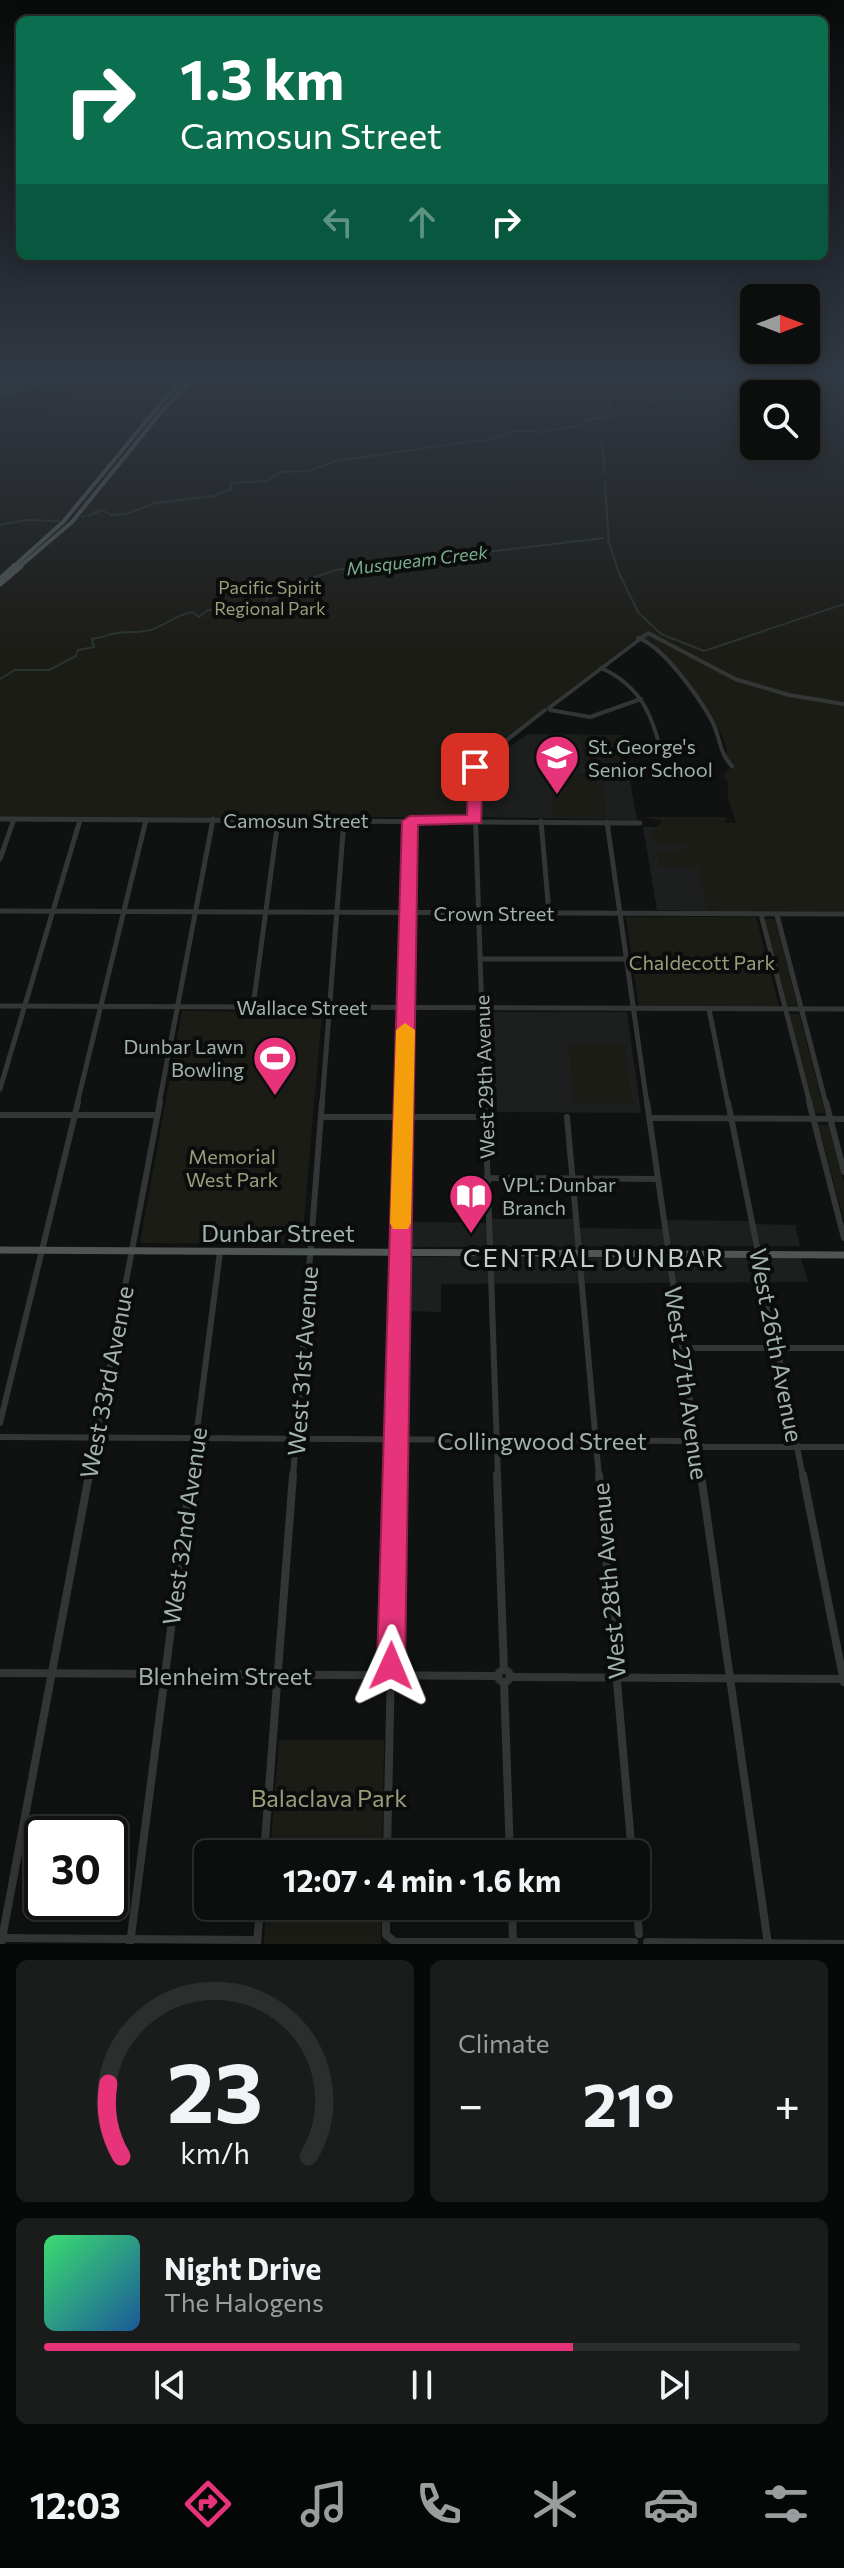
<!DOCTYPE html>
<meta charset="utf-8">
<style>
body{margin:0;font-family:Commissioner,sans-serif;background:#1a1c1c;color:#f1f3f6;height:100vh;display:flex;flex-direction:column;font-size:30px;white-space:nowrap}
*{box-sizing:border-box;margin:0}
p{font-size:26px;color:#9a9c9e}
.icon{flex:none;width:44px;height:44px;fill:none;stroke:currentColor;stroke-width:2;stroke-linecap:round;stroke-linejoin:round}
.map{position:relative;height:1944px;overflow:hidden}
.side{display:flex;flex-direction:column;gap:16px;padding:16px;background:#070808;flex:1}
.side>*{flex:none}
.hud{position:absolute;left:16px;top:16px;width:812px;height:244px;border-radius:12px;box-shadow:0 4px 20px #0003,0 0 0 2px #2c2e2e;background:#0b6e4f;color:#fff;overflow:hidden}
.needle{width:52px;rotate:90deg}
.controls{position:absolute;left:740px;top:284px;display:grid;gap:16px}
.controls a{display:grid;place-items:center;width:80px;height:80px;border-radius:12px;background:#0c0e0e;box-shadow:0 4px 20px #0003,0 0 0 2px #2c2e2e;font-size:40px}
.speed{position:absolute;left:24px;top:1816px;display:flex;gap:16px;font-size:40px;font-weight:700;text-align:center}
.speed>*{display:grid;place-content:center;width:104px;height:104px;border-radius:50%;background:#0c0e0e;box-shadow:0 4px 20px #0003,0 0 0 2px #2c2e2e;line-height:1}
.speed .limit{border:4px solid #111;border-radius:12px;background:#fff;color:#111}
.pin{position:absolute;display:grid;place-items:center;width:68px;height:68px;color:#fff;margin:-34px;border-radius:16px;box-shadow:0 4px 12px #0006}
.me{position:absolute;width:88px;margin:-44px;rotate:1deg;stroke-linejoin:round;filter:drop-shadow(0 0 6px #0008)}
.turn{display:flex;align-items:center;gap:28px;height:168px;padding:0 32px;font-size:36px}
.turn .icon{width:104px;height:104px;stroke-width:2.5}
.turn b{display:block;font-size:56px;line-height:68px}
.lanes{display:flex;align-items:center;height:76px;padding:0 32px;background:#0003;justify-content:center;gap:40px;direction:ltr}
.lanes .off{opacity:.35}
.big{font-size:60px;font-weight:700;line-height:1.1}
.side .tile{flex:1;display:flex;flex-direction:column;justify-content:center;gap:12px;min-width:0;padding:0 28px;border-radius:12px;background:#1a1c1c}
.side .dial{align-items:center;gap:0}
.dial svg{height:208px;overflow:visible;fill:none;stroke:#2c2e2e;stroke-width:7;stroke-linecap:round;text-anchor:middle}
.dial text{fill:#f1f3f6;stroke:none}
.song{display:flex;align-items:center;gap:24px}
.cover{width:96px;height:96px;border-radius:12px;background:linear-gradient(135deg,hsl(140 70% 55%),hsl(210 70% 35%))}
.played{height:8px;border-radius:4px;background:linear-gradient(90deg,#e7337a 70%,#2c2e2e 70%)}
.keys{display:flex;justify-content:space-around;direction:ltr}
.heat{display:flex;justify-content:space-between;align-items:center;font-size:44px;direction:ltr}
.side .tiles{flex:1;display:grid;gap:16px;grid-template-columns:1fr 1fr}
.tile:last-child{grid-column:span 2}
.trip{position:absolute;left:194px;top:1840px;width:456px;height:80px;border-radius:12px;background:#0c0e0e;box-shadow:0 4px 20px #0003,0 0 0 2px #2c2e2e;font-weight:700;line-height:80px;text-align:center}
.tabs{display:flex;height:128px;justify-content:space-around;align-items:center;background:#050606;color:#9a9c9e}
.tabs .icon{width:56px;height:56px}
.tabs .on{color:#e7337a}
.tabs b{font-size:36px;color:#f1f3f6}
.map>svg:first-child{display:block}
</style>
<div class="map">
<svg width="844" height="1944" viewBox="0 0 844 1944">
<rect width="100%" height="100%" fill="#101212"/>
<g fill="#1c1f1e">
<path d="M528,734L622,735L637,820L482,817V766Z"/>
<path d="M643,827H691L708,911L657,910Z"/>
<path d="M489,1012H627L641,1113L491,1112Z"/>
<path d="M492,1219H573L574,1228L662,1229L667,1220L750,1221L751,1224L795,1225L800,1246L408,1247L403,1243L404,1222L492,1223Z"/>
<path d="M407,1257L801,1258L808,1282L441,1284V1312L402,1311L403,1261Z"/>
</g>
<g fill="#1c1c17" fill-rule="evenodd">
<path d="M104,377H844V911H708L697,865L693,862V867L658,866L657,852L684,853L681,849L690,847L689,843L677,848L675,844C661,851 655,840 649,834L663,821L644,817H725L728,819L722,823H736L727,793L729,783L723,776L732,766L725,757L727,750L721,732L652,641L636,639L474,764L472,817L0,818V419L28,411L40,416L54,403ZM754,394H806V446H754Z"/>
<path d="M580,735L620,736L625,773L585,772Z"/>
<path d="M550,773L602,774L607,818L553,817Z"/>
<path d="M626,917H756L779,1007H639Z"/>
<path d="M765,919H775L797,1005H787Z"/>
<path d="M182,1011L322,1012L302,1244L140,1243Z"/>
<path d="M789,1014H799L825,1113H814Z"/>
<path d="M568,1043H624L633,1103H574Z"/>
<path d="M818,1125H829L844,1183V1220Z"/>
<path d="M279,1740H384L382,1854H270Z"/>
<path d="M266,1906H381V1944H264Z"/>
</g>
<path fill="#28342d" d="M0,377H66L0,399Z"/>
<g fill="none" stroke-linecap="round" stroke-linejoin="round">
<g stroke="#28342d" stroke-width="2">
<path d="M130,377H152"/>
<path d="M164,414L167,413"/>
<path d="M611,416L608,398L612,386"/>
<path d="M602,418L618,415L630,406L701,392L711,386L770,377"/>
<path d="M582,421L600,418"/>
<path d="M602,444L605,473"/>
<path d="M605,484L607,513"/>
<path d="M607,515L609,540"/>
<path d="M88,516L102,510L111,515L126,514L155,503L214,496L231,489L230,483L266,481L281,472L308,471L336,461L474,441C490,442 497,436 511,432C524,429 532,432 544,432C555,431 564,426 576,427L579,422"/>
<path d="M82,517L85,516"/>
<path d="M0,525L26,520L58,521"/>
<path d="M608,539L619,573L639,614"/>
<path d="M641,615L661,634L704,651L844,604"/>
<path d="M108,635C122,631 132,633 146,631C163,628 175,614 193,612L199,617L208,610L266,603L267,598H274V591L336,570L603,538"/>
<path d="M0,679L15,670H49L76,656L78,650L94,647L92,639L106,636"/>
</g>
<g stroke="#323635" stroke-width="4">
<path d="M638,638C663,646 699,697 712,721C720,736 719,753 732,766"/>
<path d="M601,668C639,685 652,713 661,752"/>
<path d="M549,708L648,633L735,679L789,695L844,704"/>
<path d="M550,710L590,717L641,699"/>
<path d="M475,806L474,773L479,762L545,710"/>
</g>
<g stroke="#323635" stroke-width="5">
<path d="M475,804L485,1104"/>
<path d="M0,819L640,823"/>
<path d="M541,821L549,913"/>
<path d="M607,822L647,1104"/>
<path d="M0,859L14,819"/>
<path d="M0,911L844,914"/>
<path d="M761,914L810,1104"/>
<path d="M777,915L826,1104"/>
<path d="M480,959H626"/>
<path d="M0,1006L844,1009"/>
<path d="M253,1007L278,820"/>
<path d="M709,1009L728,1104"/>
<path d="M0,1089L80,820"/>
<path d="M77,1104L146,820"/>
<path d="M159,1104L213,819"/>
<path d="M322,1104L344,820"/>
<path d="M404,1104L410,821"/>
</g>
<g stroke="#323635" stroke-width="6">
<path d="M485,1102L498,1477"/>
<path d="M647,1102L701,1477"/>
<path d="M728,1102L803,1477"/>
<path d="M809,1102L844,1238"/>
<path d="M826,1102L844,1172"/>
<path d="M0,1115H156"/>
<path d="M321,1117H485"/>
<path d="M567,1117L599,1477"/>
<path d="M651,1118L844,1119"/>
<path d="M487,1178L657,1179"/>
<path d="M682,1348H844"/>
<path d="M0,1423L78,1102"/>
<path d="M0,1437L688,1441L704,1447H844"/>
<path d="M89,1477L160,1102"/>
<path d="M191,1477L220,1252"/>
<path d="M293,1477L322,1102"/>
<path d="M395,1477L404,1102"/>
</g>
<g stroke="#323635" stroke-width="8">
<path d="M497,1475L504,1670"/>
<path d="M599,1475L632,1854"/>
<path d="M701,1475L768,1944"/>
<path d="M803,1475L844,1682"/>
<circle cx="504" cy="1676" r="6"/>
<path d="M0,1673L498,1676"/>
<path d="M510,1677L844,1679"/>
<path d="M504,1683L510,1854"/>
<path d="M264,1854L293,1475"/>
<path d="M387,1854L395,1475"/>
<path d="M636,1897L639,1934"/>
<path d="M386,1906V1935L395,1942H634"/>
<path d="M512,1906L513,1943"/>
<path d="M1,1938L257,1940"/>
<path d="M647,1942L844,1944"/>
<path d="M1,1944L89,1475"/>
<path d="M130,1944L191,1475"/>
<path d="M257,1944L260,1906"/>
</g>
<g stroke="#4e5553" stroke-width="4">
<path d="M12,568L63,522L162,402L188,377"/>
<path d="M18,568L72,522L162,411L195,377"/>
</g>
<g stroke="#4e5553" stroke-width="5">
<path d="M0,579L14,566"/>
<path d="M0,584L21,566"/>
</g>
<path stroke="#4e5553" stroke-width="7" d="M0,1250L844,1255"/>
</g>
<linearGradient id="sky" x2="0" y2="1"><stop stop-color="#090a0a"/><stop offset="0.58" stop-color="#313944"/><stop offset="1" stop-color="#313944" stop-opacity="0"/></linearGradient>
<rect width="844" height="649" fill="url(#sky)"/>
<path fill="#e7337a" stroke="#96214f" stroke-width="2" d="M475,763L483,767L481,823L418,825L405,1666L401,1676L391,1680L381,1676L377,1666L402,821L410,816L467,815L468,767Z"/>
<path fill="#f59e0b" d="M405,1023L415,1030L411,1223L408,1229H393L390,1223L396,1030Z"/>
<defs>
<g id="school-pin" transform="scale(2.3)"><path d="M0 17L-7.5 6A9.5 9.5 0 1 1 7.5 6Z" fill="#e7337a" stroke="#0b0d0d"/><path d="M0-5L7-2L0 1L-7-2ZM-4 1L0 2.5L4 1V4Q0 6-4 4Z" fill="#fff"/></g>
<g id="stadium-pin" transform="scale(2.3)"><path d="M0 17L-7.5 6A9.5 9.5 0 1 1 7.5 6Z" fill="#e7337a" stroke="#0b0d0d"/><path d="M0-5a6.5 5 0 1 0 0 10a6.5 5 0 1 0 0-10ZM-3.5-1.8h7v3.6h-7Z" fill="#fff"/></g>
<g id="library-pin" transform="scale(2.3)"><path d="M0 17L-7.5 6A9.5 9.5 0 1 1 7.5 6Z" fill="#e7337a" stroke="#0b0d0d"/><path d="M-6-4Q-3-5.5-.7-3.5V5Q-3 3-6 4ZM6-4Q3-5.5 .7-3.5V5Q3 3 6 4Z" fill="#fff"/></g>
</defs>
<g fill-rule="evenodd">
<use href="#school-pin" x="557" y="757"/>
<use href="#stadium-pin" x="275" y="1058"/>
<use href="#library-pin" x="471" y="1196"/>
</g>
<g text-anchor="middle" dominant-baseline="central" stroke-width="8" stroke-linejoin="round" paint-order="stroke">
<g font-size="18" font-style="italic" fill="#7aac8e" stroke="#0b0d0d">
<text transform="translate(417 560) rotate(-7)">Musqueam Creek</text>
</g>
<g font-size="18" fill="#9c9c7a" stroke="#0b0d0d">
<text x="270" y="587">Pacific Spirit<tspan x="270" dy="21">Regional Park</tspan></text>
</g>
<g font-size="20" fill="#a2b2ac" stroke="#0b0d0d" text-anchor="start">
<text x="588" y="746">St. George's<tspan x="588" dy="23">Senior School</tspan></text>
<text x="244" y="1046" text-anchor="end">Dunbar Lawn<tspan x="244" dy="23">Bowling</tspan></text>
<text x="502" y="1184">VPL: Dunbar<tspan x="502" dy="23">Branch</tspan></text>
</g>
<g font-size="20" fill="#a2b2ac" stroke="#0b0d0d">
<text x="296" y="820">Camosun Street</text>
<text x="494" y="913">Crown Street</text>
<text x="302" y="1007">Wallace Street</text>
<text transform="translate(484 1077) rotate(-92)">West 29th Avenue</text>
</g>
<g font-size="20" fill="#9c9c7a" stroke="#0b0d0d">
<text x="702" y="962">Chaldecott Park</text>
<text x="232" y="1156">Memorial<tspan x="232" dy="23">West Park</tspan></text>
</g>
<g font-size="24" fill="#a2b2ac" stroke="#0b0d0d">
<text x="278" y="1232">Dunbar Street</text>
<text transform="translate(777 1345) rotate(79)">West 26th Avenue</text>
<text transform="translate(302 1361) rotate(-86)">West 31st Avenue</text>
<text transform="translate(106 1382) rotate(-79)">West 33rd Avenue</text>
<text transform="translate(687 1383) rotate(82)">West 27th Avenue</text>
<text x="542" y="1440">Collingwood Street</text>
<text transform="translate(184 1526) rotate(-82)">West 32nd Avenue</text>
<text transform="translate(608 1581) rotate(-95)">West 28th Avenue</text>
<text x="225" y="1675">Blenheim Street</text>
</g>
<g font-size="24" fill="#9c9c7a" stroke="#0b0d0d">
<text x="329" y="1797">Balaclava Park</text>
</g>
<g font-size="26" letter-spacing="2" fill="#c3ceca" stroke="#0b0d0d">
<text x="594" y="1256">CENTRAL DUNBAR</text>
</g>
</g>
</svg>
<div class="controls">
<a><svg class="needle" viewBox="-14 -14 28 28"><path d="M0-13l5 13h-10z" fill="#e53935"/><path d="M0 13l5-13h-10z" fill="#9a9c9e"/></svg></a>
<a><svg class="icon" aria-label="search" viewBox="0 0 24 24"><circle cx="10" cy="10" r="6"/><path d="M15 15l6 6"/></svg></a>
</div>
<div class="speed"><div class="limit">30</div></div>
<div class="pin" style="left:475px;top:767px;background:#d93025"><svg class="icon" aria-label="arrive" viewBox="0 0 24 24"><path d="M6 21V4h12l-3 4 3 4H6"/></svg></div>
<svg class="me" style="left:391px;top:1666px" viewBox="-20 -20 40 40"><path d="M0-17L14 15 0 8-14 15z" fill="#e7337a" stroke="#fff" stroke-width="4"/></svg>
<div class="trip">12:07 · 4 min · 1.6 km</div>
<div class="hud">
<div class="turn"><svg class="icon" aria-label="right" viewBox="0 0 24 24"><path d="M7 20v-9h11M14 6l5 5-5 5"/></svg><div><b>1.3 km</b>Camosun Street</div></div>
<div class="lanes"><svg class="icon off" aria-label="left" viewBox="0 0 24 24"><path d="M17 20v-9H6M10 6l-5 5 5 5"/></svg><svg class="icon off" aria-label="ahead" viewBox="0 0 24 24"><path d="M12 20V5M6 11l6-6 6 6"/></svg><svg class="icon" aria-label="right" viewBox="0 0 24 24"><path d="M7 20v-9h11M14 6l5 5-5 5"/></svg></div>
</div>
</div>
<section class="side">
<div class="tiles">
<div class="tile dial"><svg viewBox="0 0 100 80">
<path d="M14 69A42 42 0 1 1 86 69"/>
<path d="M14 69A42 42 0 0 1 9 41" stroke="#e7337a"/>
<text x="50" y="56" font-size="32" font-weight="700">23</text>
<text x="50" y="72" font-size="11">km/h</text>
</svg></div>
<div class="tile"><p>Climate</p>
<div class="heat"><a>−</a><b class="big">21°</b><a>+</a></div>
</div>
<div class="tile">
<div class="song"><i class="cover"></i><div><b>Night Drive</b><p>The Halogens</p></div></div>
<div class="played"></div>
<div class="keys"><svg class="icon" aria-label="previous" viewBox="0 0 24 24"><path d="M18 5L8 12l10 7zM5 5v14"/></svg><svg class="icon" aria-label="pause" viewBox="0 0 24 24"><path d="M8 5v14M16 5v14"/></svg><svg class="icon" aria-label="next" viewBox="0 0 24 24"><path d="M6 5l10 7-10 7zM19 5v14"/></svg></div>
</div>
</div>
</section>
<nav class="tabs">
<b>12:03</b>
<svg class="icon on" aria-label="directions" viewBox="0 0 24 24"><path d="M12 3l9 9-9 9-9-9zM9 14v-3h6M13 9l2 2-2 2"/></svg>
<svg class="icon" aria-label="music" viewBox="0 0 24 24"><path d="M9 18V5l10-2v13"/><circle cx="6" cy="18" r="3"/><circle cx="16" cy="16" r="3"/></svg>
<svg class="icon" aria-label="phone" viewBox="0 0 24 24"><path d="M5 4h4l2 5-3 2q2 4 5 5l2-3 5 2v4C11 20 4 13 5 4z"/></svg>
<svg class="icon" aria-label="climate" viewBox="0 0 24 24"><path d="M12 3v18M4 7l16 10M4 17L20 7"/></svg>
<svg class="icon" aria-label="car" viewBox="0 0 24 24"><path d="M5 17H2v-5l4-1 3-4h7l3 4 3 1v5h-3M9 17h6M6 11h13"/><circle cx="7" cy="17" r="2"/><circle cx="17" cy="17" r="2"/></svg>
<svg class="icon" aria-label="filters" viewBox="0 0 24 24"><path d="M4 7h16M4 17h16"/><circle cx="9" cy="7" r="2"/><circle cx="15" cy="17" r="2"/></svg>
</nav>
